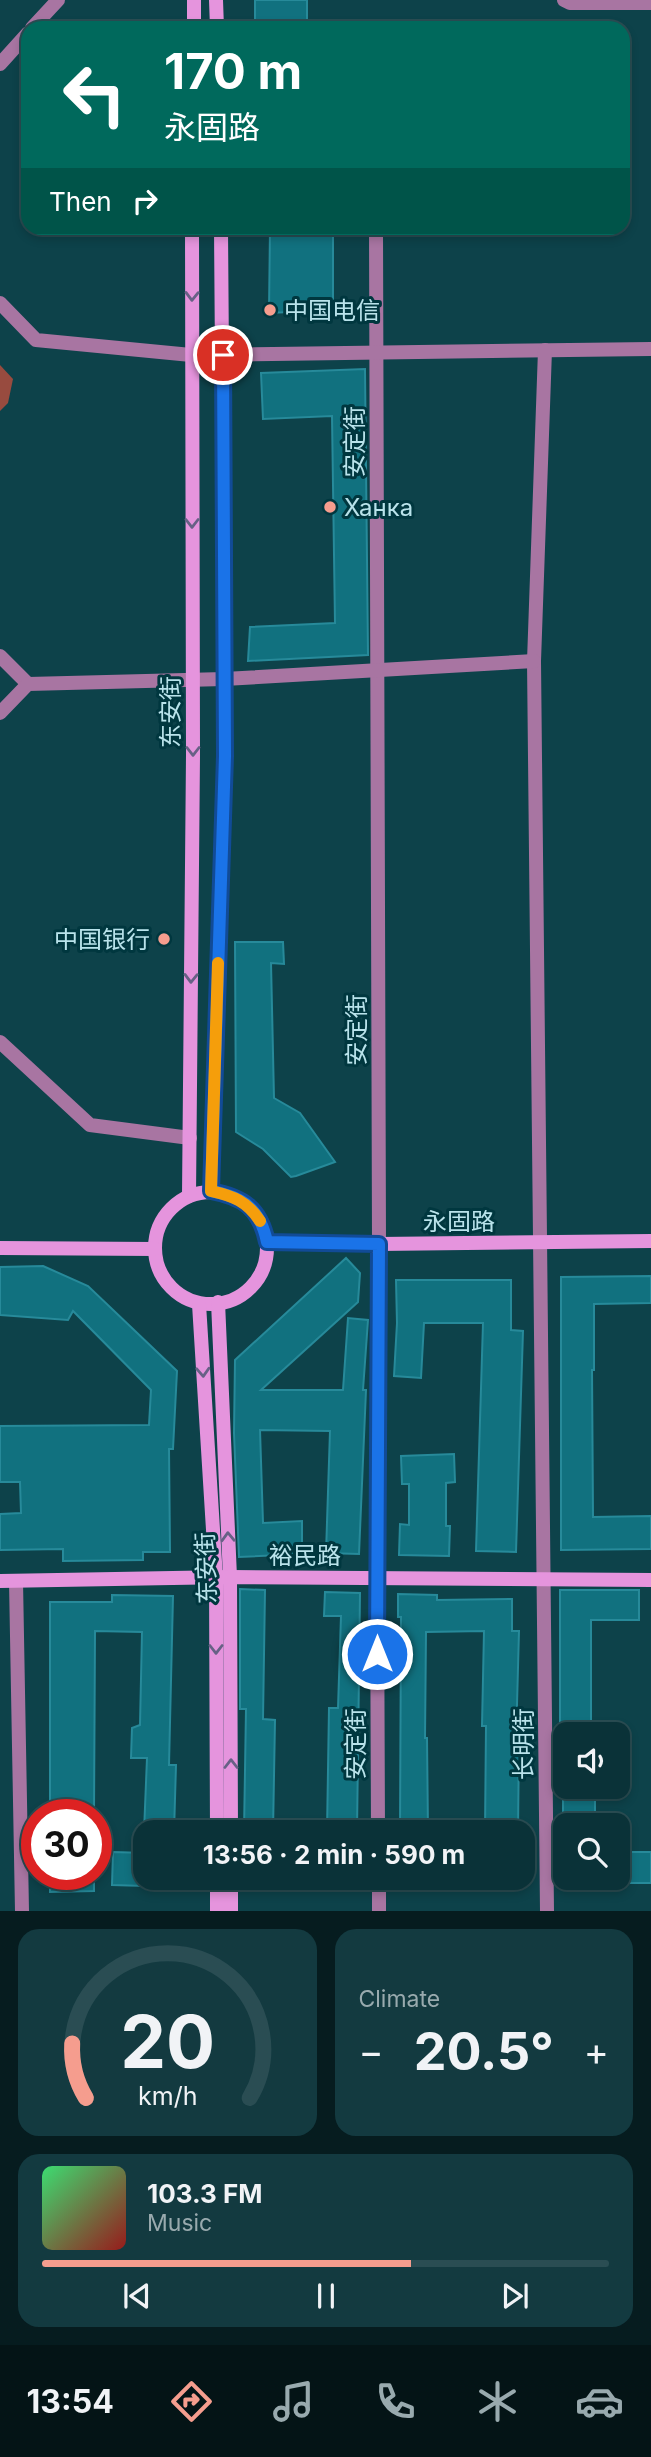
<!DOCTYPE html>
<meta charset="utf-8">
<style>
body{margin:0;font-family:Inter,"Noto Sans SC",sans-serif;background:#133a40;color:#f1f3f6;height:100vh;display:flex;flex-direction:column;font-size:26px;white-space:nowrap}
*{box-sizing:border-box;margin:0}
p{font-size:23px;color:#99aaae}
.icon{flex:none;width:38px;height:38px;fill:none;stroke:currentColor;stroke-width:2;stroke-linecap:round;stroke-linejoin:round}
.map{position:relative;height:1911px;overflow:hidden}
.details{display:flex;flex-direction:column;gap:18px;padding:18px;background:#061c1f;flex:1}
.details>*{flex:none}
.top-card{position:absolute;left:21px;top:21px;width:609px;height:214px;border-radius:21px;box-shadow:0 4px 10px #0003,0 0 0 2px #2a4d53;background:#00695c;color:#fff;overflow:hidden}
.buttons{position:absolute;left:553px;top:1722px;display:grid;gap:14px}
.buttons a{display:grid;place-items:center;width:77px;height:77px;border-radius:14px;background:#0a3238;box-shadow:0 4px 10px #0003,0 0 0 2px #2a4d53;font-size:35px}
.speed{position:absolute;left:21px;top:1799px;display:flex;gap:14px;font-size:35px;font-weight:700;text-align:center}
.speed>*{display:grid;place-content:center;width:91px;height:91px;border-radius:50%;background:#0a3238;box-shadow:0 4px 10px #0003,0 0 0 2px #2a4d53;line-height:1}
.speed .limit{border:10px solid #d22;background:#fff;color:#111}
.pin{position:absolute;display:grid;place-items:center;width:60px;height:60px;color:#fff;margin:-30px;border:4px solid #fff;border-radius:50%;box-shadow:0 2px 7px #0007}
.me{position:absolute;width:77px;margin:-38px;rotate:0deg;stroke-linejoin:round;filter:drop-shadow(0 0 5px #0008)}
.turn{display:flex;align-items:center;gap:24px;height:147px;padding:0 28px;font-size:32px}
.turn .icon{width:91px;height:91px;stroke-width:2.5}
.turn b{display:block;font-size:49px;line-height:60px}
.then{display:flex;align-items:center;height:66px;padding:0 28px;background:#0003;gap:14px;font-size:26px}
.big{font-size:52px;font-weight:700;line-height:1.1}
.details .widget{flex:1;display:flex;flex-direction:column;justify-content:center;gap:10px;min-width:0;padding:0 24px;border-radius:21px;background:#133a40}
.details .dial{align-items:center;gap:0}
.dial svg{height:182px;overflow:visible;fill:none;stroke:#2a4d53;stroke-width:7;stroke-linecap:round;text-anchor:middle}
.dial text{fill:#f1f3f6;stroke:none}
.song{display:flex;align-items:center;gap:21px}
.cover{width:84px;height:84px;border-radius:10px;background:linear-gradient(135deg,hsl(140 70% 55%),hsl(0 70% 35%))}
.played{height:7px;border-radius:4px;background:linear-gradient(90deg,#f59d8e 65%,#2a4d53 65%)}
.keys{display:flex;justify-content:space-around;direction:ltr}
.heat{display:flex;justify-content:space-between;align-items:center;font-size:38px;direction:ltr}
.details .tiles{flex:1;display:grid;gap:18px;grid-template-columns:1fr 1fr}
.widget:last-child{grid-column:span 2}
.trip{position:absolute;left:133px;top:1820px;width:402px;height:70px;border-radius:21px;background:#0a3238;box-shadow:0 4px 10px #0003,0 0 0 2px #2a4d53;font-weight:700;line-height:70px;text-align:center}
.tab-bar{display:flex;height:112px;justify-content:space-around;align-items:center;background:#041416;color:#99aaae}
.tab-bar .icon{width:49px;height:49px}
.tab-bar .on{color:#f59d8e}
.tab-bar b{font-size:32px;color:#f1f3f6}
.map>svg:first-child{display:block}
</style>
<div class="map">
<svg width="651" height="1911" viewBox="0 0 651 1911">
<rect width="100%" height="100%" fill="#0d424a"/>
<path fill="#984b3f" d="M0,365L13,379L8,403L0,411Z"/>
<g fill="#11717f" stroke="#278a9a" stroke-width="2">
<rect x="255" y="0" width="52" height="28"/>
<path d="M270,228H333V310L269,313Z"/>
<path d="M365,369L368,655L248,661L250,627L335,623L332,416L263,419L261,373Z"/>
<path d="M235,942H283L284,964L271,963L274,1098L300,1113L335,1162L296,1176L291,1177L263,1149L236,1132Z"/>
<path d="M346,1258L360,1273L358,1302L261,1390H343L348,1318L368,1320L363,1390H366L359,1554L326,1553L330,1431L260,1430L263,1523L302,1521V1554L239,1557L234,1433L235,1360Z"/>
<path d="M43,1266L88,1286L177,1371L173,1449H169L170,1552H143V1560L63,1561V1549L0,1550V1514L21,1513L20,1482H0V1426L149,1425L151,1390L73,1311L68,1320L0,1315V1267Z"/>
<path d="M651,1276V1303L594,1304V1370H592L593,1517L651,1516V1549L561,1550V1277Z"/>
<path d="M396,1280H511V1330L523,1331L516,1552L476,1551L483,1323H424L421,1378L394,1376L397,1323Z"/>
<path d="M454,1454L455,1482L446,1483V1526H450L449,1556L399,1555L400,1524L409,1525V1484H402L401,1456Z"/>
<path d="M240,1589L265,1590L263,1719L275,1720L273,1832H244L246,1709H240Z"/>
<path d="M560,1590H639V1620H591V1734H560Z"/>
<path d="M325,1592L360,1593L357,1832H327L329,1708H338L341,1616H324Z"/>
<path d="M398,1594L437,1595V1600L512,1599V1631H519L516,1741H519L518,1832H485L486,1726H482L484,1631L426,1632L425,1738H427L428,1832H400L401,1617H398Z"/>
<path d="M112,1595L173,1596L169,1765H176L174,1832H144L147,1758H131L132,1728L140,1725L142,1632L95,1631L94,1815H50V1602H112Z"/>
<rect x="563" y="1787" width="32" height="38"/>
<path d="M113,1852L145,1853V1886L112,1885Z"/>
<rect x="618" y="1852" width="33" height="31"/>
<path d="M50,1874H94V1891L50,1892Z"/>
</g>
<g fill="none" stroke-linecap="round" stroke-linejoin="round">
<g stroke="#a875a2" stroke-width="14">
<path d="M564,0L570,3H651"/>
<path d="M32,28L58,0"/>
<path d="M0,64L28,33"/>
<path d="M376,228L379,1244L377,1578L378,1832"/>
<path d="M0,303L36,340L191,355L651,349"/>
<path d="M545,350L534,661L547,1911"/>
<path d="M0,656L28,684"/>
<path d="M0,713L28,684L224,679L534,661"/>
<path d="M0,1042L90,1125L190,1138"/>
<path d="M16,1581L22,1911"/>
<path d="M379,1878V1911"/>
</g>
<g stroke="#e594dd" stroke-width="14">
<path d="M216,0L217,28"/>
<path d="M194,28V0"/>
<path d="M211,1191L225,756L221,228"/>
<circle cx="211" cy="1248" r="56"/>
<path d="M189,1196L193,755L192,228"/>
<path d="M267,1242L379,1244L651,1241"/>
<path d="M0,1248L155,1249"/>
<path d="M218,1302L230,1577L231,1832"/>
<path d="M199,1304L216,1578L217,1832"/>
<path d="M0,1581L230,1577L651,1580"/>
<path d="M217,1878V1911"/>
<path d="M231,1878V1911"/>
</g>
</g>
<defs><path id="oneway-chevron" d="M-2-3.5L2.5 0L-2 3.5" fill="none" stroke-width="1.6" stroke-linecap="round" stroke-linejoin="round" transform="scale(1.75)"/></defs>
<g stroke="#676186">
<use href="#oneway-chevron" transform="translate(192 296) rotate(91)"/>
<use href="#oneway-chevron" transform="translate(192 523) rotate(90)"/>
<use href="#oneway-chevron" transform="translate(193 751) rotate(90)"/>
<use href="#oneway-chevron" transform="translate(191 978) rotate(91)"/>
<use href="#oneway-chevron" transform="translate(203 1372) rotate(87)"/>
<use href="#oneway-chevron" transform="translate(228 1537) rotate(-92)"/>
<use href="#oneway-chevron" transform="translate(216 1649) rotate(90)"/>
<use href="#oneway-chevron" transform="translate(231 1764) rotate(-90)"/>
</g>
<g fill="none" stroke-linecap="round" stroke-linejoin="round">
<g stroke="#114b97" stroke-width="18">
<path id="route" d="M223,355L225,756L211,1191C243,1197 260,1208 267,1242L379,1244L377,1654"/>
</g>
<use href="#route" stroke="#1a73e8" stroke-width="12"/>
<path stroke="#f59e0b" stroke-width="12" d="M218,963L211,1191C233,1196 247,1201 260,1221"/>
</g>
<g fill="#f59d8e" stroke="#00373f" stroke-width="2.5">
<circle cx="270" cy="310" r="7"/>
<circle cx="330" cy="507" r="7"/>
<circle cx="164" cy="939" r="7"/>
</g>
<g text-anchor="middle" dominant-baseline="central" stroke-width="6" stroke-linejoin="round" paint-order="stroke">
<g font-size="24" fill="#b9e3eb" stroke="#00373f" text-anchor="start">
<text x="284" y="310">中国电信</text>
<text x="344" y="507">Ханка</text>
<text x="150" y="939" text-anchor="end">中国银行</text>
</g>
<g font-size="24" fill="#b9e3eb" stroke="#00373f">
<text transform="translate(354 442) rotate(-90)">安定街</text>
<text transform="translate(170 712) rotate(-90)">东安街</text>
<text transform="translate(356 1030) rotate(-90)">安定街</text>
<text x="459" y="1221">永固路</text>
<text x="305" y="1555">裕民路</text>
<text transform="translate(206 1568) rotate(-92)">东安街</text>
<text transform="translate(355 1744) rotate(-90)">安定街</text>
<text transform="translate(523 1744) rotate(-90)">长明街</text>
</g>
</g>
</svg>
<div class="buttons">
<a><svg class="icon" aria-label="sound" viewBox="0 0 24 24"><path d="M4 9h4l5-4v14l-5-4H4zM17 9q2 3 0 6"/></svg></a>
<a><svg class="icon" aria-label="search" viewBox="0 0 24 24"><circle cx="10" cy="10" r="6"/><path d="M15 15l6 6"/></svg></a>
</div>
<div class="speed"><div class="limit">30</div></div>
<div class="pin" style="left:223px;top:355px;background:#d93025"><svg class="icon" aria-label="arrive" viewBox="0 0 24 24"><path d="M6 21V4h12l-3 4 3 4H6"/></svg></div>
<svg class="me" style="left:377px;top:1654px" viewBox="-20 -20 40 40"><circle r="17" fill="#1a73e8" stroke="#fff" stroke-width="3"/><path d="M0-11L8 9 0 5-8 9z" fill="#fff"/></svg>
<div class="trip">13:56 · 2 min · 590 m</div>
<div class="top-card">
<div class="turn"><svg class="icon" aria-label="left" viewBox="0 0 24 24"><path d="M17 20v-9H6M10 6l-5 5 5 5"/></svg><div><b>170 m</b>永固路</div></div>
<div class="then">Then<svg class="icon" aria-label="right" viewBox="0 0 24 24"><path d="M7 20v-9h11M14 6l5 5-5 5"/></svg></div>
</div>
</div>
<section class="details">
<div class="tiles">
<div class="widget dial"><svg viewBox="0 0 100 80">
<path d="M14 69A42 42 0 1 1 86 69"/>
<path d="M14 69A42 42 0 0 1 8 45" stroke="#f59d8e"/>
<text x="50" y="56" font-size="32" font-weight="700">20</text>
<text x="50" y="72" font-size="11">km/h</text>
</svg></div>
<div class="widget"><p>Climate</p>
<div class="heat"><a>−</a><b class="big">20.5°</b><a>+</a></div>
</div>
<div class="widget">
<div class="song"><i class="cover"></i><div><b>103.3 FM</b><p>Music</p></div></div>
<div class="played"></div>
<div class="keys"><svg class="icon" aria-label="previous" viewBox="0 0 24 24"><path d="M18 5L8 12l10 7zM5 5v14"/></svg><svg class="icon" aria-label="pause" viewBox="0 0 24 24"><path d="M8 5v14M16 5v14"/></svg><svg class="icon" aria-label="next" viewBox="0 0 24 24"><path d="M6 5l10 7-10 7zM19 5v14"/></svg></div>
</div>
</div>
</section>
<nav class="tab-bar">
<b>13:54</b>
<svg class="icon on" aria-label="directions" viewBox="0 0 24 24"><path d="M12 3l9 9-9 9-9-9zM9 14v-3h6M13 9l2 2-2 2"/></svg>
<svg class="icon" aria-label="music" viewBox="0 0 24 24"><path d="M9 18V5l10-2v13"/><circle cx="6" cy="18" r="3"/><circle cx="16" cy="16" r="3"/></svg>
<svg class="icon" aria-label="phone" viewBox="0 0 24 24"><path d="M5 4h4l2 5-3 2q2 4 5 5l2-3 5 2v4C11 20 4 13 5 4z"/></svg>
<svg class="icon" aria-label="climate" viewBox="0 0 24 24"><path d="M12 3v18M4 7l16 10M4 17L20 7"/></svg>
<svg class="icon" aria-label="car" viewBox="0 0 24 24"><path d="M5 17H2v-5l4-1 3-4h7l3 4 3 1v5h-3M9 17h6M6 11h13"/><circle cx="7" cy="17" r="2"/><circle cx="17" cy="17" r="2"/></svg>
</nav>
